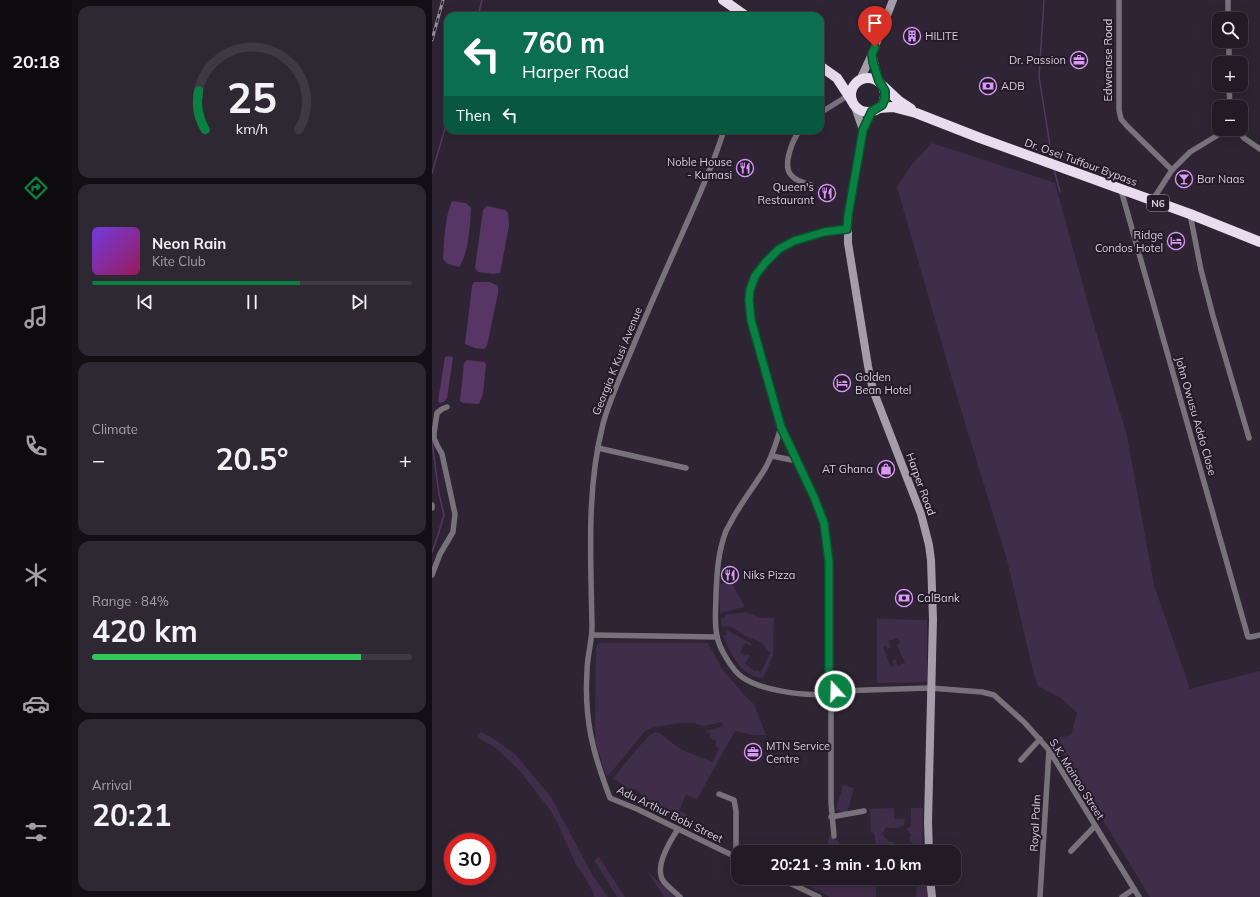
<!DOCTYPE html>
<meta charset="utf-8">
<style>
body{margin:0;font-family:Mulish,sans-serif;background:#2e2832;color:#f1f3f6;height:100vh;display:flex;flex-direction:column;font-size:15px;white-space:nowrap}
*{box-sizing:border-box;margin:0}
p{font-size:13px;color:#a2a1a7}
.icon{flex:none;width:22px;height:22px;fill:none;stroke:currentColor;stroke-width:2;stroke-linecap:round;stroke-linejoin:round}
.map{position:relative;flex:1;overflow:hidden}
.side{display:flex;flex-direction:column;gap:6px;padding:6px;background:#130f15;width:360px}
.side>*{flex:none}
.hud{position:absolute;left:12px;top:12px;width:380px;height:122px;border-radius:12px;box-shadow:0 4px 16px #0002,0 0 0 1px #3f3943;background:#0b6e4f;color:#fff;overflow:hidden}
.tools{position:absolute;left:780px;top:12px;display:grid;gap:8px}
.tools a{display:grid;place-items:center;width:36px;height:36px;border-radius:8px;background:#221b26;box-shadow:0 4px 16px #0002,0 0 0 1px #3f3943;font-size:20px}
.speed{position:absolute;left:12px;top:833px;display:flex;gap:8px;font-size:20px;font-weight:700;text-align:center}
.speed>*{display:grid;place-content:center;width:52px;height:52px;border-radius:50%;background:#221b26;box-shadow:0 4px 16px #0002,0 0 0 1px #3f3943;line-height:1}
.speed .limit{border:6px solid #d22;background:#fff;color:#111}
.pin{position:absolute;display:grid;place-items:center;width:34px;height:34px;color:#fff;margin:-41px -17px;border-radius:50% 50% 50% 0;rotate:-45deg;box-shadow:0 0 4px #0007}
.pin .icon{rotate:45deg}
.me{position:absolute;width:44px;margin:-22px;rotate:340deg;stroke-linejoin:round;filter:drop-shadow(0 0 3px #0008)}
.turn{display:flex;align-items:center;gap:14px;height:84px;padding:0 12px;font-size:18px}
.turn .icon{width:52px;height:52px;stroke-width:2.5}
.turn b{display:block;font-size:28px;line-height:34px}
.then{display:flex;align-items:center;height:38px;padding:0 12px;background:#0003;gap:8px;font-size:15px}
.big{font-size:30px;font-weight:700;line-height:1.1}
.side .tile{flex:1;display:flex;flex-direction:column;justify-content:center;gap:6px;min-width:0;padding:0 14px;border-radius:12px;background:#2e2832}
.side .dial{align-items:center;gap:0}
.dial svg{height:104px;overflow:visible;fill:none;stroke:#3f3943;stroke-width:7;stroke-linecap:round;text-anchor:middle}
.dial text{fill:#f1f3f6;stroke:none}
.song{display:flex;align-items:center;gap:12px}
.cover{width:48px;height:48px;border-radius:6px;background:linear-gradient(135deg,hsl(260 70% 55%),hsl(330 70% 35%))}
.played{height:4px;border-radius:2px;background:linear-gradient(90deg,#0b8043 65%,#3f3943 65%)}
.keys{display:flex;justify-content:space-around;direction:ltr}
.heat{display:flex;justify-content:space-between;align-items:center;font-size:22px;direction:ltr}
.charge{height:6px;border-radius:3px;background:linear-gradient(90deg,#34c759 84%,#3f3943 0)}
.trip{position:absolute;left:299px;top:845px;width:230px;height:40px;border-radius:12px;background:#221b26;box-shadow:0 4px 16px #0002,0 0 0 1px #3f3943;font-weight:700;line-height:40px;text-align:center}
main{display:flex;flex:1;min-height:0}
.dock{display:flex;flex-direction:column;width:72px;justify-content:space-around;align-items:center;background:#0e0b0f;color:#a2a1a7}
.dock .icon{width:28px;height:28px}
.dock .current{color:#0b8043}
.dock b{font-size:18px;color:#f1f3f6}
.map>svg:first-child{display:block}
</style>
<main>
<nav class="dock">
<b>20:18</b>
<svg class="icon current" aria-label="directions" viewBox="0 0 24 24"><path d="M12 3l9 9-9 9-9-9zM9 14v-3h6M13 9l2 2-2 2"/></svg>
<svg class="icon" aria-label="music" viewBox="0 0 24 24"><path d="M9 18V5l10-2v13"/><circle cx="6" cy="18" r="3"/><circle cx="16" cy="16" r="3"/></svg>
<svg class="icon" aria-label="phone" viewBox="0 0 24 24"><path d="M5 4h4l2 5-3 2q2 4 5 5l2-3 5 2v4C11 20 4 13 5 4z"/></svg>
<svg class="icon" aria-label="climate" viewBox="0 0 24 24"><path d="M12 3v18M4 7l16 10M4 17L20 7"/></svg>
<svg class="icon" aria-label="car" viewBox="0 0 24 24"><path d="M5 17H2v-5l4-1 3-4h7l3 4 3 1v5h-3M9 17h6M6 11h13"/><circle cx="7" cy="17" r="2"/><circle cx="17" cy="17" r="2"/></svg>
<svg class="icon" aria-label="filters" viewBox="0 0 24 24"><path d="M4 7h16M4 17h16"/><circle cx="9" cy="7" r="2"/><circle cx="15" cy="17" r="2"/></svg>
</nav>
<section class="side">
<div class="tile dial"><svg viewBox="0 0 100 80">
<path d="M14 69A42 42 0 1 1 86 69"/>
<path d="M14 69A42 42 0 0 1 9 39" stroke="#0b8043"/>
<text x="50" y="56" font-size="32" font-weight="700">25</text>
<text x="50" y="72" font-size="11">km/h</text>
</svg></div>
<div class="tile">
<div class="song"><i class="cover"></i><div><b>Neon Rain</b><p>Kite Club</p></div></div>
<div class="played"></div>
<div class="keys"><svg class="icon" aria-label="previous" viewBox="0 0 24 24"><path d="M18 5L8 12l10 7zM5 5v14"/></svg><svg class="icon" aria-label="pause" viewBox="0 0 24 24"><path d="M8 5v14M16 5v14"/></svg><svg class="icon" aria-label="next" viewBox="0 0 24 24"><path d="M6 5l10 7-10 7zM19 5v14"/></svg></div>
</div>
<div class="tile"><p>Climate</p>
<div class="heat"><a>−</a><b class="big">20.5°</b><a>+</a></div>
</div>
<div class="tile"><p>Range · 84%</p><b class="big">420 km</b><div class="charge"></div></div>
<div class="tile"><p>Arrival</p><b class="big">20:21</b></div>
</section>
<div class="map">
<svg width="828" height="897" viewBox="0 0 828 897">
<rect width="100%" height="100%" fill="#2e2433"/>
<g fill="#402d49" fill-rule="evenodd">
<path d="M500,143L623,183L660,318L695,436L722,585L758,689L828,671V897H718L645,778L623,739L639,735L645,713L629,698L606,686L601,671L575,560L526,400L465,187L481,163Z"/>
<path d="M299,582L313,607L288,613L287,584Z"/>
<path d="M314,612L328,618H342L341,656L331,678C308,676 298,653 291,635H295L294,630H295L320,644L318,646L314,643L308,652L313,656L315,654L318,656L313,664L323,671L325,670L329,672L338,653L330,643L312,635L300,627L296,626L290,627L289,618H293V615Z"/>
<path d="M445,619L495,620V682L445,683ZM465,638L468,643L465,645L473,663L466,666L464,661L465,659L460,661L462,665L459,667L451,647L454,646L455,649L459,648L457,641Z"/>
<path d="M167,643H276L290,669L317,700L322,704L334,735H321L303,731L265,799L254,795L247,811L258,816L254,825L221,804L203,789L199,791L181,778L215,737L223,732L229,734L248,749L281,762L287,748L283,746L285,741L277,738L279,734L273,731L291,726L290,722L272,726L261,723H249L223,727L213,731L178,774L174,776L163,740L164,646Z"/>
<path d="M49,732L62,739L83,754L119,797L161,876L176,897H162L161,892L152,876L144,865L125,822L118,810L88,771L64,748L45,737Z"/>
<path d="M411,785L422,788L415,813L404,810Z"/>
<path d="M462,808V819H473L472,825C467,829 460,829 454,827L450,834L457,842H461L475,852H445L442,833L439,832L438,809Z"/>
<path d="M479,808H491L490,852H476L481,844L477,840L478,839L477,837L479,835L474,829L479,826Z"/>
<path d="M397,835L406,841L412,852H394Z"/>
<path d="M167,857L193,897H185L162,860Z"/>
<path d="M215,871L243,897H232Z"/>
<path d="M390,878H447L444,888V897H398L378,887L389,884Z"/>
<path d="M488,878H495L498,897H484L485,881Z"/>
</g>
<g fill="#573666">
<path d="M20,201L34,203L39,208C38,225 37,253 27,267L16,264L11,259C12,242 13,216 20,201Z"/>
<path d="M55,206L73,210L76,213L77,226L68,273L61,274L46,272L43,268L51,210Z"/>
<path d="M42,282H58L66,286V293L55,346L52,349L43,348L33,344L40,286Z"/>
<path d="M16,356L21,357L15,398L12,402L8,403L6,401L13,357Z"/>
<path d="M35,360L52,362L54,364L51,394L47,404L31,403L28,401L32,363Z"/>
</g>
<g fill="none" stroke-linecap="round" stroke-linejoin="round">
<g stroke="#573666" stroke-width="1.5">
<path d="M612,0L607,76L620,159"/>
<path d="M46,16L50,0"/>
<path d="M622,169L628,192"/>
<path d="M0,173L16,118"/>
<path d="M0,442L7,494L12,515L6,535L0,552"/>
</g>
<g stroke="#78737b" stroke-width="5.5">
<path d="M687,0V110L689,119L695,126L740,170"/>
<path d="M796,0V19"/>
<path d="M797,41V63"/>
<path d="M797,85L798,107"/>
<path d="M388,113L417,95"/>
<path d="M805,129L812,138L828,149"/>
<path d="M292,130C281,166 265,200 250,234C232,274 214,315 197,356C188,378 177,401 171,424C154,490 159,560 160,627C160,642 155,656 155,672C152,720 161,753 178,798L205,809L306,858"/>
<path d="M368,130C361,139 350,165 359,175C364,181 372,183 379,185"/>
<path d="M689,190L816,637H819L828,635"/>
<path d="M720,201L740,170L758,152L796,129"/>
<path d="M758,214L769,270L781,316L817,438"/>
<path d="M349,427C345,441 341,454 334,467C324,484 311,500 301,518C299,522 296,527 294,531C286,552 285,572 284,594C284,607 282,623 285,636C287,648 300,670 310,677C328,690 370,696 392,694"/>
<path d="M166,448L254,468"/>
<path d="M340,456L365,461"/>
<path d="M0,505V508"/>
<path d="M0,575L8,554L21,532L23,514L10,454L5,445L2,438V433L5,413L10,409L15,407"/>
<path d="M160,635L285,637"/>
<circle cx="398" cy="692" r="5.5"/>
<path d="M397,687V562L392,523L382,497L349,427L319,320L317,300L318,290L323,276L333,263L347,249L362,241L392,232L415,229"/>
<path d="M403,691L498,688L550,692L562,695L592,722L617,750L707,897"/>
<path d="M399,698V803L402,836"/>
<path d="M589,760L608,739"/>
<path d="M287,794L302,800L304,811V857"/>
<path d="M399,817L432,811"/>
<path d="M246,829C238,841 221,868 232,882C236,887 243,892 248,897"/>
<path d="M639,851L663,826"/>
<path d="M347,878L387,897"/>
<path d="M608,897L617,750"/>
<path d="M690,897L702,889"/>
</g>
<g stroke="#a69daa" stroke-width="8">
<path d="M440,54L447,81"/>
<path d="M428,80L440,54L461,0"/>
<path d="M422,104L431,130"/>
<path d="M440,111L431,130L416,216V243L436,366L441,390L489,514L497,545L499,560L501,619L496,822L497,852"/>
<path d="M498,878L500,897"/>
</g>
<g stroke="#e9dcef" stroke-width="10">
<path d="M291,0L314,16"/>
<path d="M388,66L405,78L420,101"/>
<circle cx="436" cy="95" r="17"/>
<path d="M452,87L467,101L479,109"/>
<path d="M447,108L461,107L484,113L548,138L758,214L828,242"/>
</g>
<g stroke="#968e9a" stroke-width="3">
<path id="rail" d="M0,40L11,0"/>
</g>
<use href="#rail" stroke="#241a29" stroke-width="1.5" stroke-dasharray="4.5" stroke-linecap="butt"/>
</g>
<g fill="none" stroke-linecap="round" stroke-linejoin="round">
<g stroke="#07532c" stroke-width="10">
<path id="route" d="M403,691L402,689L397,687V562L392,523L382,497L349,427L319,320L317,300L318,290L323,276L333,263L347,249L362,241L392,232L415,229L416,216L431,130L440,111L450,105L453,98V91L447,81L441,62L440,54L443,47"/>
</g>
<use href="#route" stroke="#0b8043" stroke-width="7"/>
</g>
<defs>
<g id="building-ring" transform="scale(0.9)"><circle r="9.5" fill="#241a29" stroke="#d99af7" stroke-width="1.5"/><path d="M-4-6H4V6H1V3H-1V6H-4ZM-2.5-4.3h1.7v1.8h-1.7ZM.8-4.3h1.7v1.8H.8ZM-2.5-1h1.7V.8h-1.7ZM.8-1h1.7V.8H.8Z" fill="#d99af7"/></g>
<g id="office-ring" transform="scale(0.9)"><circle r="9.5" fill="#241a29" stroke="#d99af7" stroke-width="1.5"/><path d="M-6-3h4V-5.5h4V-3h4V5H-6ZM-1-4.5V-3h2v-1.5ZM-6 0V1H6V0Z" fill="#d99af7"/></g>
<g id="bank-ring" transform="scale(0.9)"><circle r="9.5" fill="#241a29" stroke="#d99af7" stroke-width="1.5"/><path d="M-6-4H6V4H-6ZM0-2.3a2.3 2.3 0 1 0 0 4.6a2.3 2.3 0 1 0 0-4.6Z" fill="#d99af7"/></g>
<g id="restaurant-ring" transform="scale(0.9)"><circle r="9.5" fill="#241a29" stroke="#d99af7" stroke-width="1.5"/><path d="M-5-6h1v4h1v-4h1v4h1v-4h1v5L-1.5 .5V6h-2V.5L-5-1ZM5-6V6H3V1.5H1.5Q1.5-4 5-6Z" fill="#d99af7"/></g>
<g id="bar-ring" transform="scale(0.9)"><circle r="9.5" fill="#241a29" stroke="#d99af7" stroke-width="1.5"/><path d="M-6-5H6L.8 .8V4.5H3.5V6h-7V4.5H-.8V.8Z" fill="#d99af7"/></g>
<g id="hotel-ring" transform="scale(0.9)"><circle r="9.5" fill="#241a29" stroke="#d99af7" stroke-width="1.5"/><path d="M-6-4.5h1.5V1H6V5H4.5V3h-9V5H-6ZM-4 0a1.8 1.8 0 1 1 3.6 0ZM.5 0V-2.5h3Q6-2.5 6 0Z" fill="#d99af7"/></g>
<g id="shop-ring" transform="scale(0.9)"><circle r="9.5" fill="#241a29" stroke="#d99af7" stroke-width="1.5"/><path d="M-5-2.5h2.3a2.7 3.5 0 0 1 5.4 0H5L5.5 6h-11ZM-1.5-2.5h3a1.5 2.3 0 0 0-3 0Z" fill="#d99af7"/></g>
</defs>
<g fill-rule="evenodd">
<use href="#building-ring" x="480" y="36"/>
<use href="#office-ring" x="647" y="60"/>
<use href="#bank-ring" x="556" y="86"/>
<use href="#restaurant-ring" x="313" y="168"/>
<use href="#bar-ring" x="752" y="179"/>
<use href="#restaurant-ring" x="395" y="193"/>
<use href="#hotel-ring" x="744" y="241"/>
<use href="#hotel-ring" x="410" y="383"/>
<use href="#shop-ring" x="454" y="469"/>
<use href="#restaurant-ring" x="298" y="575"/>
<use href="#bank-ring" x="472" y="598"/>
<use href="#office-ring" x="321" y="752"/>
</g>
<g text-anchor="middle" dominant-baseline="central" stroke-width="4" stroke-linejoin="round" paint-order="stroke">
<rect fill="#241a29" stroke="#a199a4" stroke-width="1" x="715" y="195" width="22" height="16" rx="3"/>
<g font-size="10" font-weight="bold" fill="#d6cfd9">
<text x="726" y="203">N6</text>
</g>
<g font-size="11" fill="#d6cfd9" stroke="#241a29" text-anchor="start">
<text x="493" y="36">HILITE</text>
<text x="634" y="60" text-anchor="end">Dr. Passion</text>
<text x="569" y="86">ADB</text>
<text x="300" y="162" text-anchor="end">Noble House<tspan x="300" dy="13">- Kumasi</tspan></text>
<text x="765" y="179">Bar Naas</text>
<text x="382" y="187" text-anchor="end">Queen's<tspan x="382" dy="13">Restaurant</tspan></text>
<text x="731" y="235" text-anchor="end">Ridge<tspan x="731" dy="13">Condos Hotel</tspan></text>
<text x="423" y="377">Golden<tspan x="423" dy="13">Bean Hotel</tspan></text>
<text x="441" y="469" text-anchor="end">AT Ghana</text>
<text x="311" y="575">Niks Pizza</text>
<text x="485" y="598">CalBank</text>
<text x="334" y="746">MTN Service<tspan x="334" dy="13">Centre</tspan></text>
</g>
<g font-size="11" fill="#d6cfd9" stroke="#241a29">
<text transform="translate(676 60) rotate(-90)">Edwenase Road</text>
<text transform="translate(649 162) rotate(20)">Dr. Osei Tuffour Bypass</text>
<text transform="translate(185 361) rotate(-68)">Georgia K Kusi Avenue</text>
<text transform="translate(764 416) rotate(74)">John Owusu Addo Close</text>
<text transform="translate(489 484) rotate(70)">Harper Road</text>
<text transform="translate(645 779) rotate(58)">S.K. Mainoo Street</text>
<text transform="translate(238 814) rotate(26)">Adu Arthur Bobi Street</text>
<text transform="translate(603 823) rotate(-87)">Royal Palm</text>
</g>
</g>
</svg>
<div class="tools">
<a><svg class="icon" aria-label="search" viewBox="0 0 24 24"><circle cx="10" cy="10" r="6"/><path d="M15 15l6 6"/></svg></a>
<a>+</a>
<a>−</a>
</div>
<div class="speed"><div class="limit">30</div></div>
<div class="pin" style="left:443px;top:47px;background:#d93025"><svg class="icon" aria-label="arrive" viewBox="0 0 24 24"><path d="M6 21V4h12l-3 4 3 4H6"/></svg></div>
<svg class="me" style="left:403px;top:691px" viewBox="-20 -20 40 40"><circle r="17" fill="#0b8043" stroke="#fff" stroke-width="3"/><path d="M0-11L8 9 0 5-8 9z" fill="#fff"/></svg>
<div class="trip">20:21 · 3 min · 1.0 km</div>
<div class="hud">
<div class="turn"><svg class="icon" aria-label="left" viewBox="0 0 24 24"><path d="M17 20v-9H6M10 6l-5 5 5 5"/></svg><div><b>760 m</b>Harper Road</div></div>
<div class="then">Then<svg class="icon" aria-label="left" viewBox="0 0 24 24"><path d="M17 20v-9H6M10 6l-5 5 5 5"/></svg></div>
</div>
</div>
</main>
